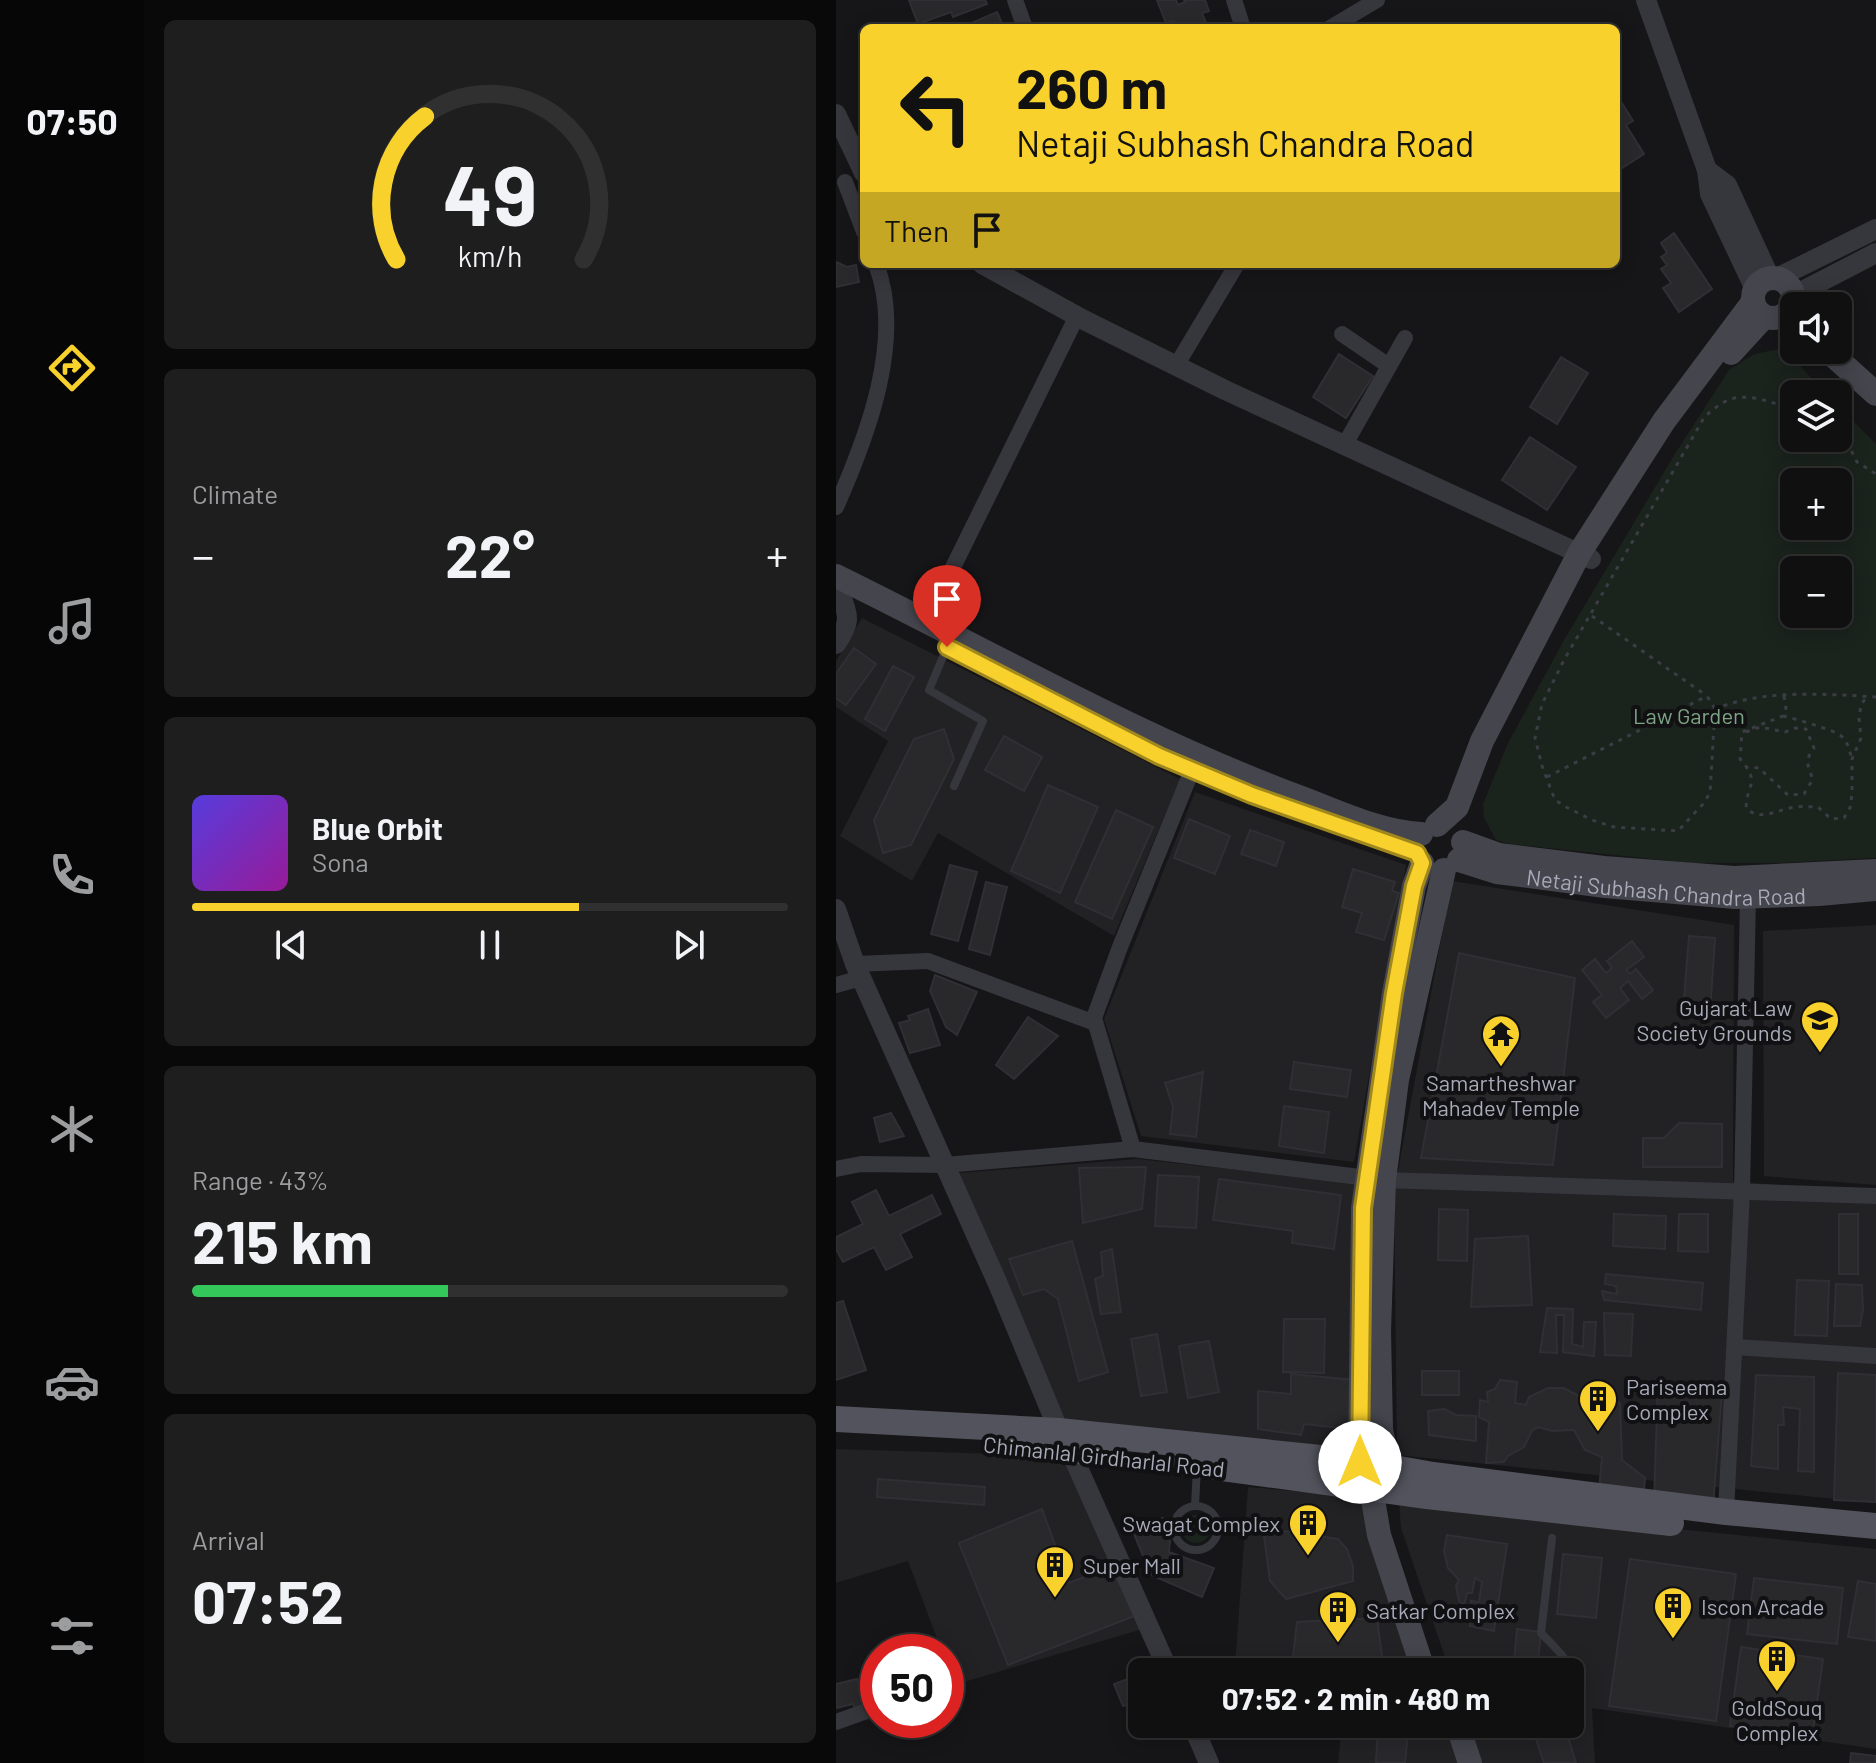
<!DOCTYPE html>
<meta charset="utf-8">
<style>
body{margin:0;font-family:Barlow,sans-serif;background:#1e1e1f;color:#f1f3f6;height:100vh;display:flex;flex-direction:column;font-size:30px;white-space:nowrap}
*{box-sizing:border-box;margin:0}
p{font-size:26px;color:#9c9d9f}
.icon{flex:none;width:44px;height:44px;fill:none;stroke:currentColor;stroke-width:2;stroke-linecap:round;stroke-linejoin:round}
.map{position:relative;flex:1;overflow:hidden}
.drawer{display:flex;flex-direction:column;gap:20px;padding:20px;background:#090909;width:692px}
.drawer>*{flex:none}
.guide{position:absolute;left:24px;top:24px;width:760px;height:244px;border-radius:12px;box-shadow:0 4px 20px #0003,0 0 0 2px #303031;background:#f8d12c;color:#111;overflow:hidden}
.buttons{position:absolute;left:944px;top:292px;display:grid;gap:16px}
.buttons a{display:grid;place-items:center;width:72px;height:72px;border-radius:12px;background:#101011;box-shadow:0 4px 20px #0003,0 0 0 2px #303031;font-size:40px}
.speed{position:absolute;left:24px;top:1634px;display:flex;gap:16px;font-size:40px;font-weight:700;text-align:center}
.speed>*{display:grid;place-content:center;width:104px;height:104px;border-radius:50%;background:#101011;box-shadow:0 4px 20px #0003,0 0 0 2px #303031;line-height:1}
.speed .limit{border:12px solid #d22;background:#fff;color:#111}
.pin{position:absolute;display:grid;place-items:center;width:68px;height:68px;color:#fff;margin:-82px -34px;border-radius:50% 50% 50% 0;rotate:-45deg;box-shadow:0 0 8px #0007}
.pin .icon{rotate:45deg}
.me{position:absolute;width:88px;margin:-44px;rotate:0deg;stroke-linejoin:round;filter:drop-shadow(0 0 6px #0008)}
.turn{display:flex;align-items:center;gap:28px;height:168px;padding:0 24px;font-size:36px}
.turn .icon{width:104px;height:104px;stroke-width:2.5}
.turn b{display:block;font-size:56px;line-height:68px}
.then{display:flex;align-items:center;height:76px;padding:0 24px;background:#0003;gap:16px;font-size:30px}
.big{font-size:60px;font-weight:700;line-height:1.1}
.drawer .widget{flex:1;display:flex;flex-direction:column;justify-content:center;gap:12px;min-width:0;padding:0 28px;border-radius:12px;background:#1e1e1f}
.drawer .dial{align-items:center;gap:0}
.dial svg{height:208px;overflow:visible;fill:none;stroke:#303031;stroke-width:7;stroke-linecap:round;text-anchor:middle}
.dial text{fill:#f1f3f6;stroke:none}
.song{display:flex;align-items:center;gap:24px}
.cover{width:96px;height:96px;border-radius:12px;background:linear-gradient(135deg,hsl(250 70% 55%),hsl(300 70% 35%))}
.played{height:8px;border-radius:4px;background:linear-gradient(90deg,#f8d12c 65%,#303031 65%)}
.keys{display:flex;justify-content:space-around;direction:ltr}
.heat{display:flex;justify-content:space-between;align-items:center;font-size:44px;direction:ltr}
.charge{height:12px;border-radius:6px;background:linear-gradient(90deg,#34c759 43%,#303031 0)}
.trip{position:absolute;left:292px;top:1658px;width:456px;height:80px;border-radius:12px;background:#101011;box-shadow:0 4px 20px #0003,0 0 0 2px #303031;font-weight:700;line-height:80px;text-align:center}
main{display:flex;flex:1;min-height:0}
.tabs{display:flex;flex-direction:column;width:144px;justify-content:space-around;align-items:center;background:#060607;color:#9c9d9f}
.tabs .icon{width:56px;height:56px}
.tabs .current{color:#f8d12c}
.tabs b{font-size:36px;color:#f1f3f6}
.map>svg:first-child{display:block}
</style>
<main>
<nav class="tabs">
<b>07:50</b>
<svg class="icon current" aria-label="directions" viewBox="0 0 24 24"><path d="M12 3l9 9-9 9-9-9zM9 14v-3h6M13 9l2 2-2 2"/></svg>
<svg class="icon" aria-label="music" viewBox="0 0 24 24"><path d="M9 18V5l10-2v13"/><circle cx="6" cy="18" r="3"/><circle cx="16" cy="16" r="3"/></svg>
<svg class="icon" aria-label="phone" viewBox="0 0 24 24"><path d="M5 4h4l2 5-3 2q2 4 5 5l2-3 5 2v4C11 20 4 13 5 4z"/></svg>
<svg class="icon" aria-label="climate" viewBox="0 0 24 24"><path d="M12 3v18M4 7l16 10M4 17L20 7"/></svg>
<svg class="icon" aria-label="car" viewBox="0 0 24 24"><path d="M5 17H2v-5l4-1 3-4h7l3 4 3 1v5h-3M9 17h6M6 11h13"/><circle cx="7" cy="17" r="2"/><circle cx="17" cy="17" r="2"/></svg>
<svg class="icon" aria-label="filters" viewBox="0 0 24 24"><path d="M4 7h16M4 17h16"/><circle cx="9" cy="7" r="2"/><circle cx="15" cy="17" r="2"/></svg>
</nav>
<section class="drawer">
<div class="widget dial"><svg viewBox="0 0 100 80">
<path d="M14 69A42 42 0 1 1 86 69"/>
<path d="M14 69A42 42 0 0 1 25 14" stroke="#f8d12c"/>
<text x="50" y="56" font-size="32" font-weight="700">49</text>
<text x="50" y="72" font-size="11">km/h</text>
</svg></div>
<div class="widget"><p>Climate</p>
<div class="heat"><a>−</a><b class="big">22°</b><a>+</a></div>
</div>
<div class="widget">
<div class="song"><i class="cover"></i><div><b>Blue Orbit</b><p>Sona</p></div></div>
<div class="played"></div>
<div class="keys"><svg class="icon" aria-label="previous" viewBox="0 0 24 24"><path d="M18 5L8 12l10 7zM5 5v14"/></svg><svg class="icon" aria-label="pause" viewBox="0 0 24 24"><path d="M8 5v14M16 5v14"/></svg><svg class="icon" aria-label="next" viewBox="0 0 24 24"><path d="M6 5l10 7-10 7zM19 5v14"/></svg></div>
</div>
<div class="widget"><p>Range · 43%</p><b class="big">215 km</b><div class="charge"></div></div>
<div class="widget"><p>Arrival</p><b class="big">07:52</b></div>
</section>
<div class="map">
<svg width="1040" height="1763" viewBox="0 0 1040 1763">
<rect width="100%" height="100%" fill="#161517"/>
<g fill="#222124">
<path d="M26,618L344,779L278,936L102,833L76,881L4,836L52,741L0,707V661Z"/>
<path d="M359,792L570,865L518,1162L305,1136L268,1019Z"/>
<path d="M616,881L898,925L897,1181L1040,1194V1503L561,1455L558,1192Z"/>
<path d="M1040,925V1185L928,1176L927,931Z"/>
<path d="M302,1159L519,1183L517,1450L230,1422L122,1173Z"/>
<path d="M0,1449L232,1456L310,1628L118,1685L110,1664V1652H106L72,1561L0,1583Z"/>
<path d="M412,1487L526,1497L588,1672H432L399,1666Z"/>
<path d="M563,1501L1040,1549V1749L756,1708L759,1763H646L632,1724H734V1672H614L565,1528Z"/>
<path d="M506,1724H608L622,1763H502Z"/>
</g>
<g fill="#1b231d" fill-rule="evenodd">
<path d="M948,348L990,394H958V438H1002V406L1040,444V858L941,863H855L674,844L660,840L648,818L647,804L672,743L728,640L840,452L893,370L918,354ZM958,482H1002V526H958ZM958,570H1002V614H958Z"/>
<circle cx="360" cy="1529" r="14"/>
</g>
<g fill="#29282b" stroke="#302f34" stroke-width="2">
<path d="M73,0H149L151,4L117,17L115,12L82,24Z"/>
<path d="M321,0H340L342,5L349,2L348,0H369L373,11L366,13L372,28H340L338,21L330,23Z"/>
<path d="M161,12L168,28H124Z"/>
<path d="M780,100L786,103L797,121L790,125L808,154L780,172Z"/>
<path d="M838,233L876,289L843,312L827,288L835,283L825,269L831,265L825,257L831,253L825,243Z"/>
<path d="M0,262L11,267L20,265L23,282L0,287Z"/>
<path d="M503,354L537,376L510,418L477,397Z"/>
<path d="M725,357L752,373L721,424L694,407Z"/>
<path d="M694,437L740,467L711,510L666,480Z"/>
<path d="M18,648L40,664L10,705L0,698V674Z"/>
<path d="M57,666L78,677L49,731L29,719Z"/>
<path d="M108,729L118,759L75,845L47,853L38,820L78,739Z"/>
<path d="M168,736L206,757L188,791L149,770Z"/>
<path d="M212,785L262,807L224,893L175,871Z"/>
<path d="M280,810L317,827L276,919L239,902Z"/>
<path d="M353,819L394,836L379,874L338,858Z"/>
<path d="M414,830L448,842L440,866L405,854Z"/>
<path d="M114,865L141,872L122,941L95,934Z"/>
<path d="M517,869L559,882L556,891L563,893L548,940L520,932L526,913L506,907Z"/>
<path d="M150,882L171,887L154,955L133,949Z"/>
<path d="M853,936L879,938L874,1013L847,1011Z"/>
<path d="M796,941L808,957L790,970L794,974L800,969L817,990L806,999L792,981L784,988L793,1000L770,1018L757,1002L766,995L746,970L759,959L770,973L776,968L771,961Z"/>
<path d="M623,953L739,978L717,1165L585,1158Z"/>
<path d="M99,975L141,992L121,1035L110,1027L94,991Z"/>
<path d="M92,1009L104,1045L74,1053L63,1023L74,1020L72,1016Z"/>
<path d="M192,1017L222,1036L178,1079L160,1065Z"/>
<path d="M458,1062L515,1070L511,1097L454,1089Z"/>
<path d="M367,1072L360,1137L334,1134L337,1107L329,1083Z"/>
<path d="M448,1106L493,1112L488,1153L443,1146Z"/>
<path d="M55,1113L68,1136L44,1142L38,1118Z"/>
<path d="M843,1123L886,1124V1167H807V1138H828Z"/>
<path d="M310,1167L306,1209L247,1223L243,1168Z"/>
<path d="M322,1175L363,1177L360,1228L319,1226Z"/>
<path d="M383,1179L505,1195L498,1249L456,1243L457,1231L377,1220Z"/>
<path d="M40,1190L53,1216L96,1195L105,1214L64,1234L76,1257L50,1270L38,1247L7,1262L0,1249V1237L27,1224L16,1202Z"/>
<path d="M603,1209L632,1210L631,1261L602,1260Z"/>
<path d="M778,1214L830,1216L829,1249L777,1246Z"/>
<path d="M843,1214H872V1252L842,1251Z"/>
<rect x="1003" y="1214" width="19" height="60"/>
<path d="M692,1236L696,1305L635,1307L639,1239Z"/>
<path d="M236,1241L272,1372L243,1381L222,1299L208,1289L187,1295L173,1259Z"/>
<path d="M276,1249L285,1312L265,1314L259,1279L267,1276L265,1252Z"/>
<path d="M770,1274L867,1283L865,1310L768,1300L766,1291L781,1294L780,1286L769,1284Z"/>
<path d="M961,1280L993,1281L991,1336L959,1335Z"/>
<path d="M1000,1284L1026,1285L1027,1310L1024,1326H998Z"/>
<path d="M7,1301L30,1370L0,1380V1303Z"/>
<path d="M711,1308L737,1309L736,1344L747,1347L748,1322H760L758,1356L727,1352L728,1315H720L721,1353L704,1352Z"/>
<path d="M768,1313L797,1314L795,1356L769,1355Z"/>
<path d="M448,1319H489L488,1373L447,1372Z"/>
<path d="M321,1334L331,1392L305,1396L295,1339Z"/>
<path d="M373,1341L383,1392L352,1398L343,1346Z"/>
<rect x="586" y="1371" width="37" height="24"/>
<path d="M1002,1373L1040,1375V1502L998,1500Z"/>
<path d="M455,1374L518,1380L514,1429L468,1424L465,1435L422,1429V1391L455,1394Z"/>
<path d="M920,1375L978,1377V1472L962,1471L964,1409L947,1407L948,1425H942V1469L915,1466Z"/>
<path d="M664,1380L681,1382L679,1403L690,1405L693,1397L712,1388H728L741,1395L752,1406L760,1405L759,1393L776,1391L777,1400L784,1403L786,1460L809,1478L808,1491L763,1490L766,1457L749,1450L738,1430L716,1431L702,1427L696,1431L688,1447L672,1456L668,1462L650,1463L653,1422L643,1417L644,1400L652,1402L651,1392L659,1389Z"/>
<path d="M822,1384L886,1391L877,1506L818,1500Z"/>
<path d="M608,1409L620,1415L640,1416V1441L593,1435L592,1411Z"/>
<path d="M42,1479L149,1487L148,1505L41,1497Z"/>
<path d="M206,1509L233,1583L279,1565L301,1615L172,1665L123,1543Z"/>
<path d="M327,1518L335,1530L333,1552L378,1568L366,1597L315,1575L296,1529Z"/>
<path d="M427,1528L502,1539L511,1549L517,1566V1581L450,1599L434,1581Z"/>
<path d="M611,1535L671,1544L658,1631L634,1626L635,1601L643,1602L646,1582L639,1578L636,1593H631L628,1605L623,1601L620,1586L623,1580L612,1568L608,1551Z"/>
<path d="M727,1554L766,1558L760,1618L721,1614Z"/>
<path d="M794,1559L900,1574L880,1721L773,1706Z"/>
<path d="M918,1578L1007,1588L1001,1644L911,1634Z"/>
<path d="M1022,1581L1040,1584V1641L1012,1637Z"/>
<path d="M541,1618L548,1672H505L456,1666L461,1622Z"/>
<path d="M681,1629L705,1632L701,1670L718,1672H649L650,1658L678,1661Z"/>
<path d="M905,1647L987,1659L976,1738L894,1726Z"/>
<path d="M297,1677L306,1700L287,1706L278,1684Z"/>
<path d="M21,1679L30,1705L19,1709L17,1704L0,1708V1684Z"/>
<path d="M542,1724H573L569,1763H540Z"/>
<path d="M729,1727L740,1763H708L699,1736Z"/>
<path d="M1015,1753L1040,1756V1763H1014Z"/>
</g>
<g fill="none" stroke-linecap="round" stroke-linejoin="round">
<g stroke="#3c3d44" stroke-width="3" stroke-dasharray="4 6" stroke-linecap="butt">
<path d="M958,411C940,403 909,391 890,401C882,405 876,411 869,416L728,660L706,704L699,738L706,766L719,800L730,807L756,820L778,827L842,831L867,804L874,793L879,709C927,689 989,694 1040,697"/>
<path d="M1002,437L1012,444L1021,462L1040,474"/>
<path d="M756,616L871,696"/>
<path d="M948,696L950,708L947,716L906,732L904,759C925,783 911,783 910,808C925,823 943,808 961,807C968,806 975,807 982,807L995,819L1008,818L1014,808L1016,794V759L1025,738L1023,718L1025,705L1031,696"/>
<path d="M947,716C957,718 997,730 1004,735C1012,741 1013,750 1016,759"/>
<path d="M910,732L924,727L949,732L959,728L970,729L978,748C969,759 971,766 977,779L968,794L952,795L923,768L912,767"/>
<path d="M711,777L871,696L879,709"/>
</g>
<g stroke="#36363d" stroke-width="8">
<path d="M111,647L93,690L147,721L118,786"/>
<path d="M359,1506L361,1467"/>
<circle cx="360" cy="1528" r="22"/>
<path d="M716,1538L705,1633C721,1650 746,1669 734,1694"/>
</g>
<g stroke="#36363d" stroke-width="16">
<path d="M179,0L189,28"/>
<path d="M398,0L407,28"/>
<path d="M494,28L541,0"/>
<path d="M9,182L28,232"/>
<path d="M506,334L553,366"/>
<path d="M340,366L401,264"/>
<path d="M508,446L569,338"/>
<path d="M0,507C31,437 69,339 40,264"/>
<path d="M91,620L241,316"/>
<path d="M19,964L92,961L259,1023"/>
<path d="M0,985L25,978"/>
<path d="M297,1149L258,1018L284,947L356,770"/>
<path d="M0,1169L25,1164L109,1165L297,1149L548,1180L1040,1196"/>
<path d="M899,1347L1040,1356"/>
<path d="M890,1512L906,1192L912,897"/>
<path d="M0,1722L42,1707"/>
</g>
<g stroke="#36363d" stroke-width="20">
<path d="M810,0L871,170L874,194L919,289"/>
<path d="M0,114L28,173"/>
<path d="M871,170L891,185L934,278"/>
<path d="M146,264L248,320L389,390L755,559"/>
<path d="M941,278L1040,229"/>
<path d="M957,296L1040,253"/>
<path d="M0,644C14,623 14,617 4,594"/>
<path d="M0,909L19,964L162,1284L223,1431"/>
<path d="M234,1450L333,1672"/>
<path d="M356,1724L373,1763"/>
</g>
<g stroke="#44454d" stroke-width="24">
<circle cx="937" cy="298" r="20"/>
<path d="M991,350L1040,394"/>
<path d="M895,353L928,317"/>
<path d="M0,576C153,651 302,737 463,797C501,811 544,832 585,834"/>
<path d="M601,825L621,807L646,741L744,552L828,421L917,302"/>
<path d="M627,842L663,855L768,868L898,878L1040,871"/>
<path id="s1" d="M623,860L661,872L769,886L899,897L983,894L1040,889"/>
<path d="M586,863L578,886L558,993L527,1208L524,1462L535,1488L543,1535L588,1672"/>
<path d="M551,1485L552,1466L545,1429L543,1331L548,1180L561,1080L608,870"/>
<path d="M621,1724L634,1763"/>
</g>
<g stroke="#52535c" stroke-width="26">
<path d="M0,1419L223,1431L524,1462L597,1475L890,1512L1040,1526"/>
<path d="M175,1446L268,1453"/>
<path d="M350,1463L591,1496L835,1523"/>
</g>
</g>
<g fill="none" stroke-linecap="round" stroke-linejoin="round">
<g stroke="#a1881d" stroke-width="20">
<path id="route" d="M111,647L323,756L416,795L581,853L586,863L578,886L558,993L527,1208L524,1462"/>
</g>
<use href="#route" stroke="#f8d12c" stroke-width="14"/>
</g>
<defs>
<g id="university-pin" transform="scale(2)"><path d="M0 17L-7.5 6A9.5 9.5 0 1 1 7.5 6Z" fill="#f8d12c" stroke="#111012"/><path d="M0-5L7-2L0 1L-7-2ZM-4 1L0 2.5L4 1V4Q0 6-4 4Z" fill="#111"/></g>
<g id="temple-pin" transform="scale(2)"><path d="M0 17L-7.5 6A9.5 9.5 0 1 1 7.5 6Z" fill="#f8d12c" stroke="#111012"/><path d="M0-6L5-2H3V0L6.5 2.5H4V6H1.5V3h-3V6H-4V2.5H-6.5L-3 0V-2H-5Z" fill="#111"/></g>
<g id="building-pin" transform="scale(2)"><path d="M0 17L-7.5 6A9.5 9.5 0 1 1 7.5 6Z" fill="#f8d12c" stroke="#111012"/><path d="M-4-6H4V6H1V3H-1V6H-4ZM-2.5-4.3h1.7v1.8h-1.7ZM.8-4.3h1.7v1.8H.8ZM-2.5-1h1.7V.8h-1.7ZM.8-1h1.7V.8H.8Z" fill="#111"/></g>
</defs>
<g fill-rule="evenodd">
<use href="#university-pin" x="984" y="1020"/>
<use href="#temple-pin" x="665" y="1034"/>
<use href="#building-pin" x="762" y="1399"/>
<use href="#building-pin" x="472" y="1523"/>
<use href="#building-pin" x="219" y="1565"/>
<use href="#building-pin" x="837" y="1606"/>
<use href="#building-pin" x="502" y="1610"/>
<use href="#building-pin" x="941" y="1659"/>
</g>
<g text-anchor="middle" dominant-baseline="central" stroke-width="8" stroke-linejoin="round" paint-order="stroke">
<g font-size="22" fill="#7da485" stroke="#111012">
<text x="853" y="715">Law Garden</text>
</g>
<g font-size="22" fill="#a7aab8" stroke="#111012">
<text stroke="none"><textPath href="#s1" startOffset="210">Netaji Subhash Chandra Road</textPath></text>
<text transform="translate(268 1456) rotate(6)">Chimanlal Girdharlal Road</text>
</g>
<g font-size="22" fill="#a7aab8" stroke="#111012" text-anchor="start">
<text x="956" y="1007" text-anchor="end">Gujarat Law<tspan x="956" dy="25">Society Grounds</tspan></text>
<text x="665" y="1082" text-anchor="middle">Samartheshwar<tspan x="665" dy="25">Mahadev Temple</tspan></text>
<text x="790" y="1386">Pariseema<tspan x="790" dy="25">Complex</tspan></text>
<text x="444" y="1523" text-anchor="end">Swagat Complex</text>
<text x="247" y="1565">Super Mall</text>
<text x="865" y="1606">Iscon Arcade</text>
<text x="530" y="1610">Satkar Complex</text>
<text x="941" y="1707" text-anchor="middle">GoldSouq<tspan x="941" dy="25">Complex</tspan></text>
</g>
</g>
</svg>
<div class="buttons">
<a><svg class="icon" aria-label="sound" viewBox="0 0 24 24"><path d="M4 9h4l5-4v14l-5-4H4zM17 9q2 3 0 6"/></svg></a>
<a><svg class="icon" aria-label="layers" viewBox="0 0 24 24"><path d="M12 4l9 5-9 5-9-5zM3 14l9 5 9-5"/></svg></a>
<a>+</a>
<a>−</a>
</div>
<div class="speed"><div class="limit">50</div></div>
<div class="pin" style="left:111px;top:647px;background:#d93025"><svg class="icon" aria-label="arrive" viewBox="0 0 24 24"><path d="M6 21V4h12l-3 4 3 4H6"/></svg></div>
<svg class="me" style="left:524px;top:1462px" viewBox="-20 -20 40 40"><circle r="19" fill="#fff"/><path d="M0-13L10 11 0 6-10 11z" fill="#f8d12c"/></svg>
<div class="trip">07:52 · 2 min · 480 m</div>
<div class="guide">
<div class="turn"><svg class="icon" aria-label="left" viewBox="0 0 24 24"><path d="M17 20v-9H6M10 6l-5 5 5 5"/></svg><div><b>260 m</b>Netaji Subhash Chandra Road</div></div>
<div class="then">Then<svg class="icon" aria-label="arrive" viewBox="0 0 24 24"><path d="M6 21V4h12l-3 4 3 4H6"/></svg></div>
</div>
</div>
</main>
